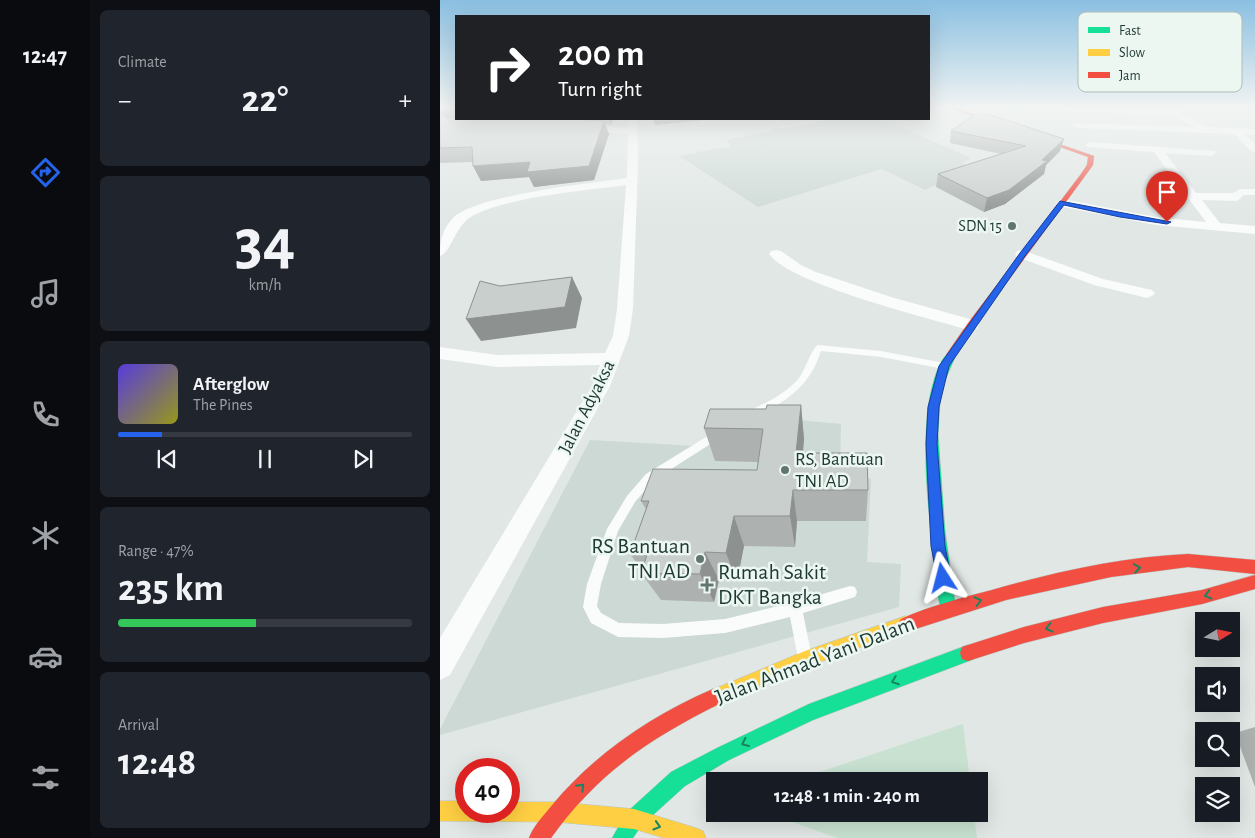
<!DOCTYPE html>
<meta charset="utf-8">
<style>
body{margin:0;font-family:"Alegreya Sans",sans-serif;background:#20242c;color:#f1f3f6;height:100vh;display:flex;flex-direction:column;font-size:19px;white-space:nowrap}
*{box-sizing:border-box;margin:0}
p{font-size:16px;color:#9ea1a6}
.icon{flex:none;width:28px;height:28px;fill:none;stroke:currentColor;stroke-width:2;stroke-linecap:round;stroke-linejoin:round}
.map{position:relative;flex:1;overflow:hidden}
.details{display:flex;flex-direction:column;gap:10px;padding:10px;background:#0d0f14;width:350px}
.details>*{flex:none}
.banner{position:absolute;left:15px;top:15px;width:475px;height:105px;border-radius:0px;box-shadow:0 5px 20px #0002;background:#202124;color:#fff;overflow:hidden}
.needle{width:32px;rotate:80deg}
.buttons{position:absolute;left:755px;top:612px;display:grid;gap:10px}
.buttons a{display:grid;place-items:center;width:45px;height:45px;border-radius:0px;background:#171b24;box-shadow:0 5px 20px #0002;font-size:25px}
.speed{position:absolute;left:15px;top:758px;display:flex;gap:10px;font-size:25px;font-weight:700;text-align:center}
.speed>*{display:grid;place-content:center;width:65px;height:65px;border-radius:50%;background:#171b24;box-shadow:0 5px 20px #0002;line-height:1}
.speed .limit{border:8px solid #d22;background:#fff;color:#111}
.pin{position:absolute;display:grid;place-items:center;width:42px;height:42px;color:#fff;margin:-51px -21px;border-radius:50% 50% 50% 0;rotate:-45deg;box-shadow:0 0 5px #0007}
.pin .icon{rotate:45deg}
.me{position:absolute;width:55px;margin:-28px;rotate:351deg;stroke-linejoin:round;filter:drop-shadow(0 0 4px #0008)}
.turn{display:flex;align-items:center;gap:18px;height:105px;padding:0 20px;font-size:22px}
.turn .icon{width:65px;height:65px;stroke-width:2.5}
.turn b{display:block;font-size:35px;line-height:42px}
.big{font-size:38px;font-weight:600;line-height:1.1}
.details .card{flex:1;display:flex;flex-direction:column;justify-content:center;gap:8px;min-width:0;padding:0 18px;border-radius:8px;background:#20242c}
.details .dial{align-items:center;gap:0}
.dial b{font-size:65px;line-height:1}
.song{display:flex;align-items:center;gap:15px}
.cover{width:60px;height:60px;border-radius:8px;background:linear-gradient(135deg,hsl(250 70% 55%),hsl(60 70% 35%))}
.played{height:5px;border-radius:2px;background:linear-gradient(90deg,#2563eb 15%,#363941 15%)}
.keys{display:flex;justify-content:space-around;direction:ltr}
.heat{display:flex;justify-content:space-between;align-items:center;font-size:28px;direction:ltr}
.charge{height:8px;border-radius:4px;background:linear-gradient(90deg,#34c759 47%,#363941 0)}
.trip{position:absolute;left:266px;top:772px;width:282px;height:50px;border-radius:0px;background:#171b24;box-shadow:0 5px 20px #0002;font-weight:600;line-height:50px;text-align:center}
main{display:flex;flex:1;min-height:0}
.dock{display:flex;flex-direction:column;width:90px;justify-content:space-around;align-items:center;background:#090b0e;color:#9ea1a6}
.dock .icon{width:35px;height:35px}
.dock .on{color:#2563eb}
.dock b{font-size:22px;color:#f1f3f6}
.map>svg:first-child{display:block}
</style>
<main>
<nav class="dock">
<b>12:47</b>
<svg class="icon on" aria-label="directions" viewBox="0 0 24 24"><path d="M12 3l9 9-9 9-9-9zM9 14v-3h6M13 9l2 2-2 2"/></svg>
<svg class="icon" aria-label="music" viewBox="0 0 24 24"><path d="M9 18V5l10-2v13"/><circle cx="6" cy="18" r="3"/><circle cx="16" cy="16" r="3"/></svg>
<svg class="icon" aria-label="phone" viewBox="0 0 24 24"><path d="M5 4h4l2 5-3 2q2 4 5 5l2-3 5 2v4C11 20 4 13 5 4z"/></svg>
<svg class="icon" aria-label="climate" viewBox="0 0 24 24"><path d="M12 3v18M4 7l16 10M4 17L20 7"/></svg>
<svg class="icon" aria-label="car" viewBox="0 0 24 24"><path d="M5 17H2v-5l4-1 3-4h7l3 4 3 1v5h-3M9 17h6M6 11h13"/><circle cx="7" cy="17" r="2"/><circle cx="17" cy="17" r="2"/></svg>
<svg class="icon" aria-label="filters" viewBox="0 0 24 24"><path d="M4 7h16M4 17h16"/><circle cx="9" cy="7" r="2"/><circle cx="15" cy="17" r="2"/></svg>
</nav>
<section class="details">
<div class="card"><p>Climate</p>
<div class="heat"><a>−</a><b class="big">22°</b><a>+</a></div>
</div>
<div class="card dial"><b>34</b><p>km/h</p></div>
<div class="card">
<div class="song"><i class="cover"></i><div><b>Afterglow</b><p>The Pines</p></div></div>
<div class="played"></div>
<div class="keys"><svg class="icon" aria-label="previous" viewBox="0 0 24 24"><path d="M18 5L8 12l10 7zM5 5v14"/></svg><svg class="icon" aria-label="pause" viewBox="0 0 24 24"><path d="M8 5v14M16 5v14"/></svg><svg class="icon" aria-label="next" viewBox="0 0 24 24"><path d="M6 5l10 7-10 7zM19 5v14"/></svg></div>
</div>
<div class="card"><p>Range · 47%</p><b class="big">235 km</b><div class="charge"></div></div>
<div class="card"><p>Arrival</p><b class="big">12:48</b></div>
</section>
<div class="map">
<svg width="815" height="838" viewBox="0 0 815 838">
<rect width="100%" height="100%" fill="#e0e7e4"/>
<g fill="#cdd9d4">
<path d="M379,119H443L531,158L522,163L532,168L485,190L442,169L318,207L239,156L291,146L286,140L332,131L331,128Z"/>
<path d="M326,417L401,424L400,471L431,479L427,562L461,564L459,607L0,735V729L150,440L255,446Z"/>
</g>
<g fill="#c8e1d0">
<path d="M523,724L530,781H353Z"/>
<path d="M329,814H534L537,838H398Z"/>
</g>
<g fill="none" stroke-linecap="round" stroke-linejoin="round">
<g stroke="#b9c4bf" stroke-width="1">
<g id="fast">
<path d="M511,352L516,355L503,385L500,401L498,434L505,531L516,609L513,614L508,617L503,614C497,600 496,581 495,566C489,517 483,466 487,417C488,403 496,356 511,352Z"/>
<path d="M528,645L534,647L536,653L534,659L373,720L289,760L245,786L201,826L193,838H172L187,812L231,772L277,748L369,704Z"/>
</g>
</g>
<g stroke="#b9c4bf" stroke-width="1">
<g id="slow">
<path d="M466,616L471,619L474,624L471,629L366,667L273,707L267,704L264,698L267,692L365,651Z"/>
<path d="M0,801H26V811H69V802H117L194,809L256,828L263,831L266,838H224L194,829L117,822L0,821Z"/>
</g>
</g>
<g stroke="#b9c4bf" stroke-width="1">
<g id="jam">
<path d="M504,106H509L654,156L653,165L645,176L535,326L515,357L511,358L506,355L528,323L641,174L647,165L648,157Z"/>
<path d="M748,554L815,560V574L748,567L671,577L566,600L466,632L461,629L458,624L461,619C490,606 521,598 552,590C615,572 682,557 748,554Z"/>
<path d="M815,575V589L762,604L663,623L584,643L528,661L522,659L520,653L522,647L528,645L584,627L663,607L762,590Z"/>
<path d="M273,689L279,692L282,698L279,704C209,739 158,773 111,838H89C94,825 104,815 113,804C156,753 212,715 273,689Z"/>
</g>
</g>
<g fill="#fafbfb" fill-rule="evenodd">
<path d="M383,119H392L340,128L338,127Z"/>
<path d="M378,345L441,351L504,363L509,366L504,369L441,357L381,351C369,388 347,400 315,418H307L306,415L307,412C325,403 346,394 359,378C365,370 372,348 378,345Z"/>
<path d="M279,429L283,430L284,433L283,436L214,480L195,502L178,531L161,584L157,606L161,613L179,623L223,624L285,619L355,602L410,586L415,587L417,592L415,597L363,613L371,653L369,658L364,660L359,658L357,653L350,617L285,633L223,638L178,637L151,623L143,607L147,584L167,529L187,496L206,474Z"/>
</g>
<g fill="#fafbfb" fill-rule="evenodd">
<path d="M625,106L736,109L767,127L815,129V135L805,134L815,144V152L811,151L794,134L638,128L633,125L635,123L754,127L734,115L628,111L625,110Z"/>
<path d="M189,119H197L198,163L193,309L189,336L170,386L10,675L0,680V638L152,386L160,365L57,367L0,359V347L57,355L165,353L173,336L177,309L186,185C142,191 76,196 36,214C14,224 12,253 0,256C0,241 2,229 13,218C35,195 152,183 187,178L188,134L140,130L135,127L140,124L188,128Z"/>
<path d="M650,142L775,151L776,153L771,156L725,153L756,193H793L800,189H815V195H803L800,199L796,201L762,200L780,223L815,226V234L716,225L618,206L616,203L622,199L716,217L766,222L714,152L647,147L645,145Z"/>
<path d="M336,250L341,251L361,265L376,272L451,297L537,321L539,325L537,329H525C485,317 350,284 329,254L331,251Z"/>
<path d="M582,250L663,279L712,290L715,293L712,296L707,298L654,285L577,257L575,254L577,251Z"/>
</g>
<use href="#fast" fill="#16e098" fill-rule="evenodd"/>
<use href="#slow" fill="#ffcf43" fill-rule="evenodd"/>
<use href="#jam" fill="#f24e42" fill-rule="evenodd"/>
</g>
<g fill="#adb2b0">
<path d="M0,106H16V119H173L171,125L165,124L169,134L154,180L94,187L89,177L41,181L33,166V162L0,163Z"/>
<path d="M511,131L620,151L606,165L604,174L565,204L544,212L496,187L498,174L561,154L510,143Z"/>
<path d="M361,405L364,439L363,453L428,490L426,521H357L355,547L304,546L297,581L279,580L274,602L221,600L201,573L202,570L190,554L206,509L201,501L317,470L318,462L275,461L264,428L326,409Z"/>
<path d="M815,727V787L795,733Z"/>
</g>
<g fill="#8d9190">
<path d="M6,108L13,121L0,114V112Z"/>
<path d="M169,119H173L171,125Z"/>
<path d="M213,119H275L215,125Z"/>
<path d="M164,121L169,134L154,180L94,187L89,177L41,181L33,166L90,162Z"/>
<path d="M624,139L620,151L606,165L604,174L565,204L544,212L547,198L602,160Z"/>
<path d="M132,277L142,298L136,328L41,341L26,319Z"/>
<path d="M361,405L364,439L360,485L356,453Z"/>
<path d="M353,490L357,521L355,547L350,516Z"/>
<path d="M294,516L304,546L297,581L286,553Z"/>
<path d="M265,552L279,580L274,602L260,574Z"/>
</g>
<g fill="#c9cfcd" stroke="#8d9190">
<path d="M0,106H16V108H6L0,112Z"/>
<path d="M0,113L6,118H16V119H132L164,121L149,166L87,172L90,162L33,166L32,147L0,148Z"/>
<path d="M537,113L554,116L624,139L602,160L607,161L569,190L547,198L498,174L586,146L511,131Z"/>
<path d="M132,277L125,307L26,319L40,281L60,286Z"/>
<path d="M327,405H361L356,453H427L428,490H353L350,516H294L286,553L265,552L260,574L201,573L207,555L190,554L209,501H201L213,469L317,470L323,429L264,428L270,409H326Z"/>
</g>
<defs><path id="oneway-chevron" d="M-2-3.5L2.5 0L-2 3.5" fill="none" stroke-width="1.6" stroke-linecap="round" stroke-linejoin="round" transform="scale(1.25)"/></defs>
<g stroke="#1a8460">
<use href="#oneway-chevron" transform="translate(697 568) rotate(-8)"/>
<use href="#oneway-chevron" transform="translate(768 595) rotate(165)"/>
<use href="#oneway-chevron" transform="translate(538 601) rotate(-14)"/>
<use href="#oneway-chevron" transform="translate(609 628) rotate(166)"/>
<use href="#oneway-chevron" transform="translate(455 681) rotate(159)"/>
<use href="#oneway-chevron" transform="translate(305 743) rotate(155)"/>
<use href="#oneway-chevron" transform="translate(141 787) rotate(-46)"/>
<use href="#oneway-chevron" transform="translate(217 826) rotate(17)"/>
</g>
<linearGradient id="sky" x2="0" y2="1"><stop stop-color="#8abfe1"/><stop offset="0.48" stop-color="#f1f4f3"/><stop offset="1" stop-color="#f1f4f3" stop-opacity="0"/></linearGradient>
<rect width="815" height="223" fill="url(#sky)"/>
<path fill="#2563eb" stroke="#184099" d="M620,201L731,222L727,224L680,217L624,205L585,256L509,366L499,407L497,444L505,546L511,578L508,583L503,585L498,583L491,546L486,444L488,407L499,366L580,253Z"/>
<g fill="#627670" stroke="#edf7f2" stroke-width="2">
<circle cx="572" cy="226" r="5"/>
<circle cx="345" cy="470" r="5"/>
<circle cx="260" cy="559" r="5"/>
<path d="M264.5 577.5h5v5h5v5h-5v5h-5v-5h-5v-5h5z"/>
</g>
<g text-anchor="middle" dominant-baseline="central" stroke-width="5" stroke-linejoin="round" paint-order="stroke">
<g font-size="16" fill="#1e3932" stroke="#edf7f2" text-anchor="end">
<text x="562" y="226">SDN 15</text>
</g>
<g font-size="19" fill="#1e3932" stroke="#edf7f2">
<text transform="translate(147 407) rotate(-63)">Jalan Adyaksa</text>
</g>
<g font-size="19" fill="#1e3932" stroke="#edf7f2" text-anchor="start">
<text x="355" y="459">RS, Bantuan<tspan x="355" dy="22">TNI AD</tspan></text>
</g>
<g font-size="22" fill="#1e3932" stroke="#edf7f2" text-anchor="end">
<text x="250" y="546">RS Bantuan<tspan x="250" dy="25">TNI AD</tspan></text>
<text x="278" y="572" text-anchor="start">Rumah Sakit<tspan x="278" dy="25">DKT Bangka</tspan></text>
</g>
<g font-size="22" fill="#1e3932" stroke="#edf7f2">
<text transform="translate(375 660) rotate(-21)">Jalan Ahmad Yani Dalam</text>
</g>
</g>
<rect x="638" y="12" width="164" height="80" rx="8" fill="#edf7f2" stroke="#afbeb8" stroke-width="1"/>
<rect x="648" y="27" width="22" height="6" fill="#16e098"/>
<rect x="648" y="49" width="22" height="7" fill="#ffcf43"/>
<rect x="648" y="72" width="22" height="6" fill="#f24e42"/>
<g font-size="14" fill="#1e3932">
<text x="679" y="35">Fast</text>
<text x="679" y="57">Slow</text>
<text x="679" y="80">Jam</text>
</g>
</svg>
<div class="buttons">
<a><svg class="needle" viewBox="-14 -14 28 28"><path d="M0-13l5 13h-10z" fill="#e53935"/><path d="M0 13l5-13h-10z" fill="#9ea1a6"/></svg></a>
<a><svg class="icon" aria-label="sound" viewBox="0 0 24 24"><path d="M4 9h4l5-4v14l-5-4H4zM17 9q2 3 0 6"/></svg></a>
<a><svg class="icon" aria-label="search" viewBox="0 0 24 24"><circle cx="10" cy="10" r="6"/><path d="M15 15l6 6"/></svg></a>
<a><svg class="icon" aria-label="layers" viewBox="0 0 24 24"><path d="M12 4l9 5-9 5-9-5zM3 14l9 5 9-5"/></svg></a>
</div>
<div class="speed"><div class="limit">40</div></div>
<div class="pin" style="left:727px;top:222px;background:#d93025"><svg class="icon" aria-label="arrive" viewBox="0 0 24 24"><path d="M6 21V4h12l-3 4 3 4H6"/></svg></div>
<svg class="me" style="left:503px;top:578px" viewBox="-20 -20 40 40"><path d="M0-17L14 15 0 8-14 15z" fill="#2563eb" stroke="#fff" stroke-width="4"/></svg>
<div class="trip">12:48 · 1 min · 240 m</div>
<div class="banner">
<div class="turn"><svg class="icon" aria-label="right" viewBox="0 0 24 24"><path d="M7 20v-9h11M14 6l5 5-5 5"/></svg><div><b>200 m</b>Turn right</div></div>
</div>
</div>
</main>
